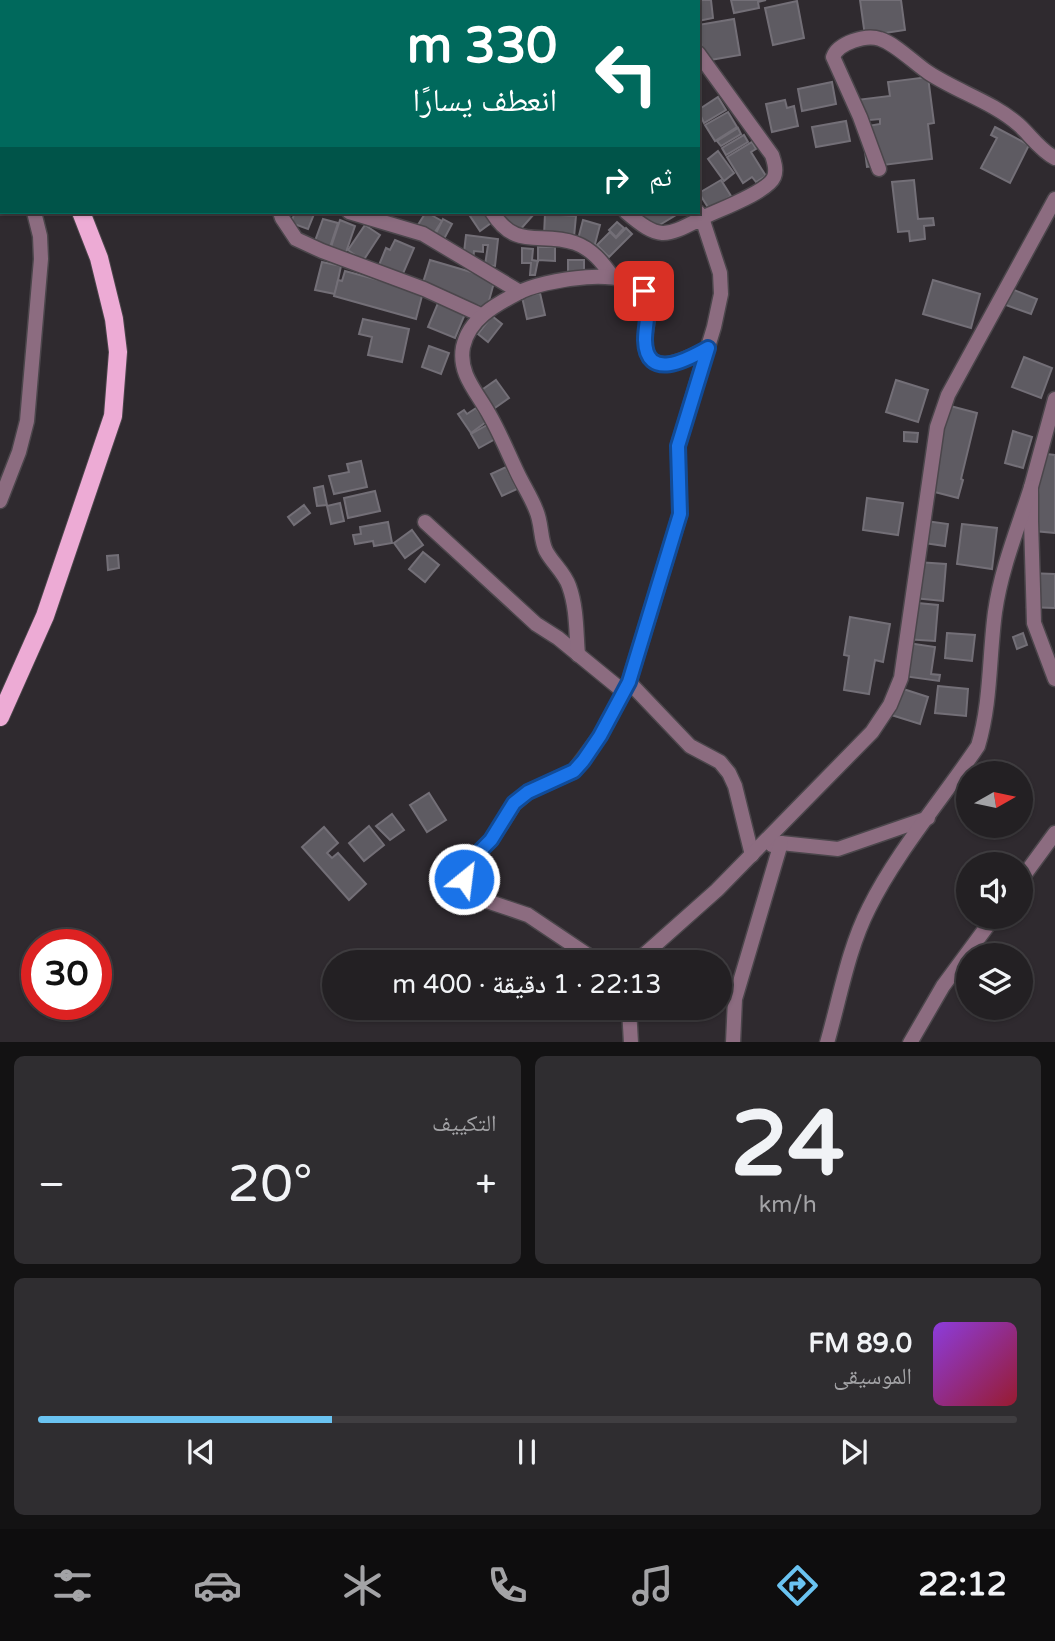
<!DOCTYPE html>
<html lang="ar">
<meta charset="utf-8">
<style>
body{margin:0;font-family:"Varela Round","Noto Naskh Arabic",sans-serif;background:#2f2d30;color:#f1f3f6;direction:rtl;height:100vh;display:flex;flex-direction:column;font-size:26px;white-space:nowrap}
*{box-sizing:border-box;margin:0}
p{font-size:23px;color:#a3a3a6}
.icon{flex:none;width:38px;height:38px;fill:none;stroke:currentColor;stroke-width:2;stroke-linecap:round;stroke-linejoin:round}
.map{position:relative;height:1042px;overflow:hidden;direction:ltr}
.side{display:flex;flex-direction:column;gap:14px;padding:14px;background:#131213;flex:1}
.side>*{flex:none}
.hud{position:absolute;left:0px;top:0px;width:700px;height:214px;box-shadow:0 2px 5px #0004,0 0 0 2px #403e41;direction:rtl;background:#00695c;color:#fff;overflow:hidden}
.needle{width:46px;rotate:81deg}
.buttons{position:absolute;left:956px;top:761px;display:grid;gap:14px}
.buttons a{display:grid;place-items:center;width:77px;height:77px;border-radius:50%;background:#232023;box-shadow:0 2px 5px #0004,0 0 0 2px #403e41;font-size:35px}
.speed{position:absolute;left:21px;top:929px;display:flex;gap:14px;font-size:35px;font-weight:700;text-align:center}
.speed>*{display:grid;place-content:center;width:91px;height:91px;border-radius:50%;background:#232023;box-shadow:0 2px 5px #0004,0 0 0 2px #403e41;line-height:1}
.speed .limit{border:10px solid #d22;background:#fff;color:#111}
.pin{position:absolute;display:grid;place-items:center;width:60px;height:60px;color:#fff;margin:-30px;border-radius:14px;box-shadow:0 4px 10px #0006}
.me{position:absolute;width:77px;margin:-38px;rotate:29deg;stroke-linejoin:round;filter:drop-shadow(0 0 5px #0008)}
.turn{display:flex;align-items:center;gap:24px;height:147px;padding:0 28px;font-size:32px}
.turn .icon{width:91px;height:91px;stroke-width:2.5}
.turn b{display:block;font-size:49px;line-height:60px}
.then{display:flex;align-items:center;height:66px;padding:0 28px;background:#0003;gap:14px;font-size:26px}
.big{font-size:52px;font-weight:600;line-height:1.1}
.side .card{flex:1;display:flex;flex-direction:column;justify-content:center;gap:10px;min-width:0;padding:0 24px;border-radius:10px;background:#2f2d30}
.side .dial{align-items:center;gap:0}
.dial b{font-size:91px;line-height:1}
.song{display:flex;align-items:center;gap:21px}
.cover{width:84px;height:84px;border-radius:10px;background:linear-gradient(135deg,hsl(270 70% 55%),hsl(350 70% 35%))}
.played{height:7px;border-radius:4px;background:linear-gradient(90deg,#6ac3f1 30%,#403e41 30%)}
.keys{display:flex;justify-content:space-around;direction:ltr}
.heat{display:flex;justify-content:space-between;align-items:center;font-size:38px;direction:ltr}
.side .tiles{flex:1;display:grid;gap:14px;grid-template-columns:1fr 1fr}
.card:last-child{grid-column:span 2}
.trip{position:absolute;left:322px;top:950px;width:410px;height:70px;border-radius:35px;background:#232023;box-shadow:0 2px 5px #0004,0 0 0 2px #403e41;font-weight:600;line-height:70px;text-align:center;direction:rtl}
.tabs{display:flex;height:112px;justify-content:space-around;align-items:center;background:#0e0d0e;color:#a3a3a6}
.tabs .icon{width:49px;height:49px}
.tabs .on{color:#6ac3f1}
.tabs b{font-size:32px;color:#f1f3f6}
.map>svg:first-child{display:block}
</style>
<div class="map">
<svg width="1055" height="1043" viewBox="0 0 1055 1043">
<rect width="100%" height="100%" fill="#2f2a2f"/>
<g fill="#5e5b62" stroke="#736f77" stroke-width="2">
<path d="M266,0H311L266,2Z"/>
<path d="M691,0H711L713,18L698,21V2Z"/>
<path d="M731,0H766L758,2L759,8L734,13Z"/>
<path d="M860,0H901L905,30L865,36Z"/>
<path d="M797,1L804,38L773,45L765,8Z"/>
<path d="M734,19L740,55L704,61L698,25Z"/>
<path d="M928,77L934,123L928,124L932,159L867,167L862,127L880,124V119L859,121L856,100L890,96L888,82Z"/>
<path d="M832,82L836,104L802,111L798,89Z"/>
<path d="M718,97L726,110L704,123L698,110Z"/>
<path d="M785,100L787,108L794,106L798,126L772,132L766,104Z"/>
<path d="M728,112L737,127L715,141L705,125Z"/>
<path d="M846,121L850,141L816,147L812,127Z"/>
<path d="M995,127L1029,145L1010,183L981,168L997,138L991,135Z"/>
<path d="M738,128L741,134L721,146L717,141Z"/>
<path d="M744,135L748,142L726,155L722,148Z"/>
<path d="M752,142L756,149L751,152L766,176L756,182L752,177L743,183L727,157Z"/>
<path d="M718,151L734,173L724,181L708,159Z"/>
<path d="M721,180L731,196L709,209L699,193Z"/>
<path d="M914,180L918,219L933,218L934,225L924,226L925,239L910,241L909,231L898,232L892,182Z"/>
<path d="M295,212L314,214L308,229L291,223Z"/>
<path d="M426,212L442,221L431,238L416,228Z"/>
<path d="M477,212H483L491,223L480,231L470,216Z"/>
<path d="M532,212L534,214L519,231L499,213Z"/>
<path d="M635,212H681L648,232Z"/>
<path d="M545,214L576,216L574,237L544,235Z"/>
<path d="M323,219L338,223L329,250L320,247L321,243L315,241Z"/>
<path d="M443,219L452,224L444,239L435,235Z"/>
<path d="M340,220L355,226L345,255L330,250Z"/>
<path d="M583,220L600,225L594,248L577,243Z"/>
<path d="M617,222L624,228L616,237L609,230Z"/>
<path d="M365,225L380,235L363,261L348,250Z"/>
<path d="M626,228L632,234L609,257L597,245L610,232L616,238Z"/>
<path d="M466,235L498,239L495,266L485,265L488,245H483V252L474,251L473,262L463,261Z"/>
<path d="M395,240L414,248L402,276L379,265L386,248L390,250Z"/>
<path d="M538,247H555V261L538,260L535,275H530L531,263H522V248L533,249L532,260L538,261Z"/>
<path d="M430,260L495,279L487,308L421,289Z"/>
<path d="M568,260H584V274L568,275Z"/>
<path d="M322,262L341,266L335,294L315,290Z"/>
<path d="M345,271L423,292L416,319L334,296L338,280L342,281Z"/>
<path d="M933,280L980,294L971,328L923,314Z"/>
<path d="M1009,288L1037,299L1031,314L1003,304Z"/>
<path d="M540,293L545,315L527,319L522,297Z"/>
<path d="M438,303L465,314L455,338L428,327Z"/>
<path d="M492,316L502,324L488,342L478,334Z"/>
<path d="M363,319L409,329L402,362L368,355L372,337L359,334Z"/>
<path d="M429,346L449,353L441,374L422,367Z"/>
<path d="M1024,357L1052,368L1041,398L1012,387Z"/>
<path d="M496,380L509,398L489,412L476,394Z"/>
<path d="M896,380L928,390L918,422L886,412Z"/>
<path d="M939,403L977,413L961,479L963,480L958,498L923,489Z"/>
<path d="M476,408L486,422L471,433L458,414L464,410L467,414Z"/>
<path d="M487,425L495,439L479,448L471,434Z"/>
<path d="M1013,431L1032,437L1023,468L1005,463Z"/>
<path d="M904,432L918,433L917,442L904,441Z"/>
<path d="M1039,453L1055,455V533L1034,531L1039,486H1035Z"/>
<path d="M361,461L367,487L334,494L329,476L349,472L347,464Z"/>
<path d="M506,467L517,489L502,496L491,474Z"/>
<path d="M323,486L327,505L317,506L314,488Z"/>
<path d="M375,491L380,511L348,518L344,498Z"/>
<path d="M867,498L903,503L898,535L863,530Z"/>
<path d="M340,503L344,521L331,524L327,506Z"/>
<path d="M304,505L310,513L294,525L288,517Z"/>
<path d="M919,520L948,524L945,546L917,542Z"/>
<path d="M388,522L392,543L374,546L373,541L355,544L353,535L361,534L360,527Z"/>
<path d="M962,524L997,528L992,569L957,564Z"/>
<path d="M412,530L423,545L405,558L394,543Z"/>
<path d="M423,552L439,565L425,582L409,569Z"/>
<path d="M118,555L119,568L108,570L107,556Z"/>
<path d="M917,562L946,564L943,601L914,598Z"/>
<path d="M1028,573L1055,574V608L1026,607Z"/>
<path d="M907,602L938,605L935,641L904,639Z"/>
<path d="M850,617L890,624L883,662L875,660L869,694L844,690L849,656L844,655Z"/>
<path d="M947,633L975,635L972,661L945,658Z"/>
<path d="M1023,633L1027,645L1017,649L1013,637Z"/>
<path d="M908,643L935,647L931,674L940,675L939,681L903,676Z"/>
<path d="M894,686L928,697L920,724L885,713Z"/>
<path d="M938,686L968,689L966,716L935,713Z"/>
<path d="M429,793L446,820L427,832L410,805Z"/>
<path d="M392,814L404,830L390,840L376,826Z"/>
<path d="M369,826L384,845L364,861L349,843Z"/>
<path d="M324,827L338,843L327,853L332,858L338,853L366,884L349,900L302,847Z"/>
</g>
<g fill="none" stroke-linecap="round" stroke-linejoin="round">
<g stroke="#4b464b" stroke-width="17">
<g id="minor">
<path d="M13,0L16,2"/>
<path d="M375,0L377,2"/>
<path d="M447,0L448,2"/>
<path d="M529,0L530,2"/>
<path d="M681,0L682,2"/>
<path d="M698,53L772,155C774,161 777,170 774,177C768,192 718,210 702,218L698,212"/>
<path d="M0,143L2,146"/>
<path d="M879,169L860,117L833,57C838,43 866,34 880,39C896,44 915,64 929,73C958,92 993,102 1019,125C1031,136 1040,150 1055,158"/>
<path d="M280,212L282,218L296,239L322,251L424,289L481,315"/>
<path d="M349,212L423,234L520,292"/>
<path d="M492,212C516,251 540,231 575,243C592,249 602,262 612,276"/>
<path d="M1055,399L1031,487V521L1034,623L1055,679"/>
<path d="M0,501L19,452L27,421L41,259L40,236L34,212"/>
<path d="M425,522L536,624L558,638L624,692"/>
<path d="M578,655C576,632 577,608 569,586C564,572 553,564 546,551C540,539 542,523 536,510C531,497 523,485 517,472C508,453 500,433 489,414C477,392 458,374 463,347C469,319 495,305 518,293C541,280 634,263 647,296C652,308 646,325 645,338C644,382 686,360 708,348"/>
<path d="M629,682L690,746L720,762L729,773L735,786L752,855"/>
<path d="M772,845L781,843L838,849L928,818"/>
<path d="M1020,881L1055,833"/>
<path d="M598,962L528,915L481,899L469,891L464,879L465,866L491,840L514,804L528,792L574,771L600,736L629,682L680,514L678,446L714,327L721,294L720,273L702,218C665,237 660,241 626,212"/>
<path d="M636,962L717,890L872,732L890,705L901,678L937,427L948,395L1055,199"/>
<path d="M629,1008L631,1043"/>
<path d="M733,1043L735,999L781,843"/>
<path d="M827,1043C840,998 848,949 869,908C896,853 943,798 978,746C991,703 989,657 995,612C1001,569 1018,528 1031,487"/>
<path d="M910,1043L943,986L994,917"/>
</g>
</g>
<g stroke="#4b464b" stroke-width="20">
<g id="primary">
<path d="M0,39L2,43"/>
<path d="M0,717L45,616L113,416L118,352L114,319L99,258L81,212"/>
</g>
</g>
<use href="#minor" stroke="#8c6c80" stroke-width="14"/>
<use href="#primary" stroke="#edabd5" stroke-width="18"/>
</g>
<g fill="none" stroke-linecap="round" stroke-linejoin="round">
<g stroke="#114b97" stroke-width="18">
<path id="route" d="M464,879L465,866L491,840L514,803L528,792L574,771L583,761L600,736L629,682L680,514L678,446L708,348C687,360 646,382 645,340C645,323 652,306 644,291"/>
</g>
<use href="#route" stroke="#1a73e8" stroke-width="12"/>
</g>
</svg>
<div class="buttons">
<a><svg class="needle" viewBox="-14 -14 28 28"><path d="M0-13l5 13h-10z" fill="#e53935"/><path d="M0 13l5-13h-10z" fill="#a3a3a6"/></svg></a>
<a><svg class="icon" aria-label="sound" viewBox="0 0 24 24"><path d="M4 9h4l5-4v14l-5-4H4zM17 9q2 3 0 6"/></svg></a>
<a><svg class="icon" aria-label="layers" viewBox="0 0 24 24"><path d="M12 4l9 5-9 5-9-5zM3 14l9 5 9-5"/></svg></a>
</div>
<div class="speed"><div class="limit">30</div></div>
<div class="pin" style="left:644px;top:291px;background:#d93025"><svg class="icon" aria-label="arrive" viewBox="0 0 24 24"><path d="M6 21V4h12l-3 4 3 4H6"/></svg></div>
<svg class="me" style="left:464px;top:879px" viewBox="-20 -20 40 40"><circle r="17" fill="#1a73e8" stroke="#fff" stroke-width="3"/><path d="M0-11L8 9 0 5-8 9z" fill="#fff"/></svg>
<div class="trip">22:13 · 1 دقيقة · 400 m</div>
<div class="hud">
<div class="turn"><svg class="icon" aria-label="left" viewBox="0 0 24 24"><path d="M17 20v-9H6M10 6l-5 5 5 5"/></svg><div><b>330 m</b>انعطف يسارًا</div></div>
<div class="then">ثم<svg class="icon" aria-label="right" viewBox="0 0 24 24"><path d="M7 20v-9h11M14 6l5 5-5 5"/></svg></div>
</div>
</div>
<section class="side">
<div class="tiles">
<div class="card dial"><b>24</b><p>km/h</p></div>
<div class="card"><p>التكييف</p>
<div class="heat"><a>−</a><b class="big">20°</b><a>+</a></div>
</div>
<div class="card">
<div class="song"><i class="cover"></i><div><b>89.0 FM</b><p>الموسيقى</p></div></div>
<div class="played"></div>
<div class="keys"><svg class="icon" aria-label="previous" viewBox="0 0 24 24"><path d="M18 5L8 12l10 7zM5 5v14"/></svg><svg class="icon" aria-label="pause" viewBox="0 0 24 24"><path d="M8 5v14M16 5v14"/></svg><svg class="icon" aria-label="next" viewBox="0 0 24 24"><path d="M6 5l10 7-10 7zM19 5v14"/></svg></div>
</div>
</div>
</section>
<nav class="tabs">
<b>22:12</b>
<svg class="icon on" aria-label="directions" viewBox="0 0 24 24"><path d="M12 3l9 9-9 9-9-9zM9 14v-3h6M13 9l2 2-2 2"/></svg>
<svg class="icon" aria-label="music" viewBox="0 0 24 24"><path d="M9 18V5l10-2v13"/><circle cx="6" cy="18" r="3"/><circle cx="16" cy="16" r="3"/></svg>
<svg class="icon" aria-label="phone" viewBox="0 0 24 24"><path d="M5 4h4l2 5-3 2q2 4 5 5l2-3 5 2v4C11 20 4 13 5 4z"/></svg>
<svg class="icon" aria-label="climate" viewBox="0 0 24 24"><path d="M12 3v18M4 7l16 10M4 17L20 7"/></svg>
<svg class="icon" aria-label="car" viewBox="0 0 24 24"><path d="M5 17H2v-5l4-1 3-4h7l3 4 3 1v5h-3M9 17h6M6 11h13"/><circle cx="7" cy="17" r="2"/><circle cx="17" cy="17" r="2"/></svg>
<svg class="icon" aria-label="filters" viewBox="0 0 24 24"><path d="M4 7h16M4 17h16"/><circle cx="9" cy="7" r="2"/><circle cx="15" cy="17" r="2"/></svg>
</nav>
